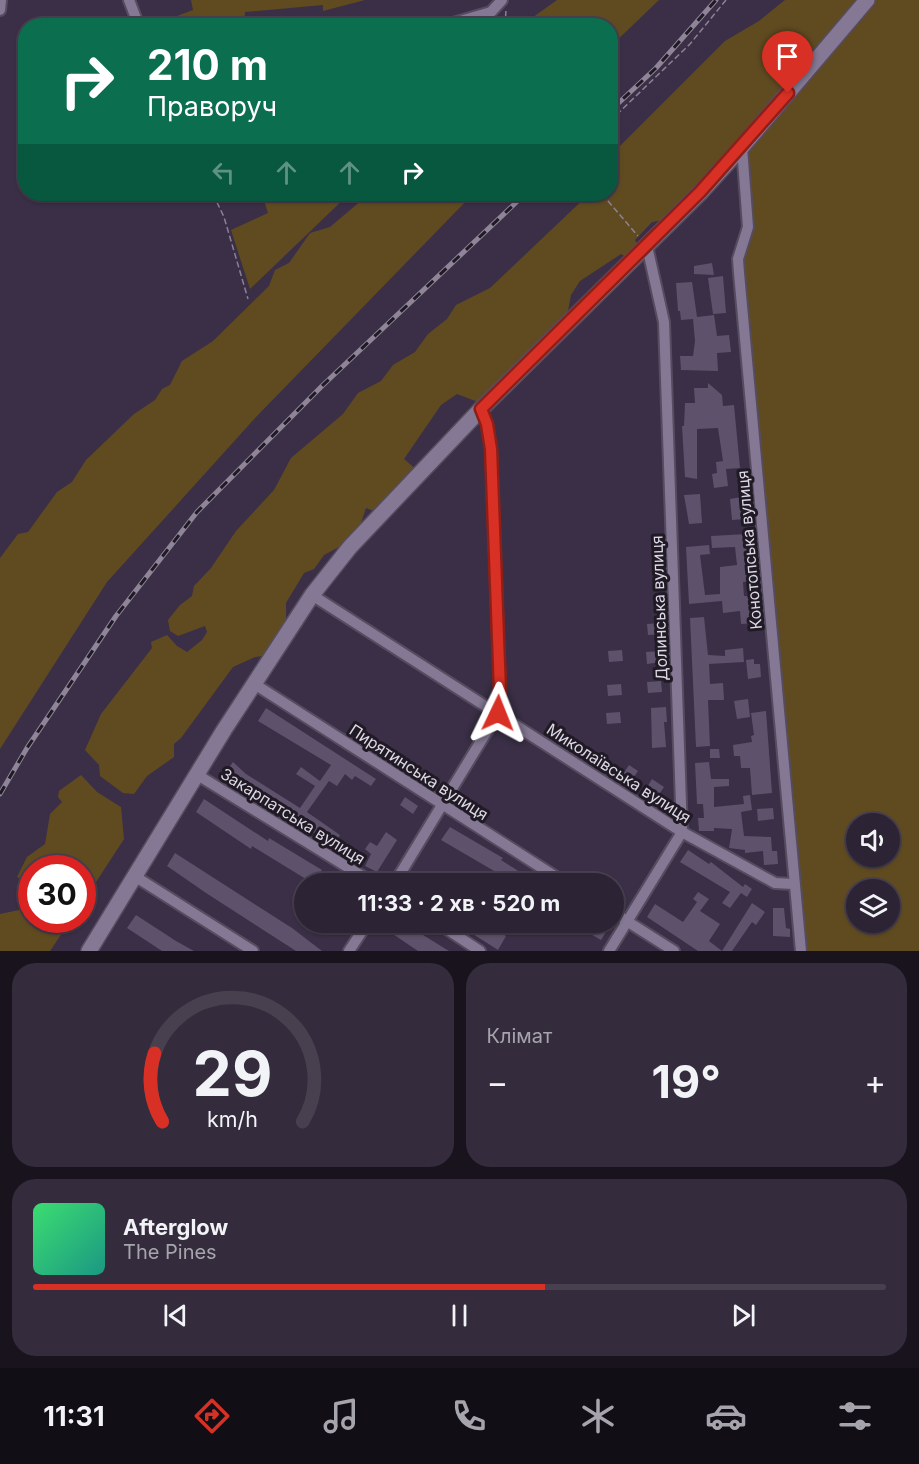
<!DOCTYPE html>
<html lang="uk">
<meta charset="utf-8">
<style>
body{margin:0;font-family:Inter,sans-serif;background:#342b3c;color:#f1f3f6;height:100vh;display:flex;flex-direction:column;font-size:22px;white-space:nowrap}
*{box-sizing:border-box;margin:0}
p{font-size:20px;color:#a6a4ac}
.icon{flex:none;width:33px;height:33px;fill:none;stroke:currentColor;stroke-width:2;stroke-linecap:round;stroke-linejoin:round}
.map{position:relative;height:951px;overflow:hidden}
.sheet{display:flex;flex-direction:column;gap:12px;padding:12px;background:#18131d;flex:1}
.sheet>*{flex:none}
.hud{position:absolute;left:18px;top:18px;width:600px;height:183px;border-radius:24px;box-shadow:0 2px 4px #0004,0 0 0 2px #48404f;background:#0b6e4f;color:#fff;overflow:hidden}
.fabs{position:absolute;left:846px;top:813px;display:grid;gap:12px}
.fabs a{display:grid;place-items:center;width:54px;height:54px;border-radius:50%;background:#2c2334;box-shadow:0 2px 4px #0004,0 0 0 2px #48404f;font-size:30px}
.speed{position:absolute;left:18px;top:855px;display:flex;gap:12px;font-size:30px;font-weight:700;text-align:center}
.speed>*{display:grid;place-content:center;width:78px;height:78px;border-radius:50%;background:#2c2334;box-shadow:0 2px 4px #0004,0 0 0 2px #48404f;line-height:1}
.speed .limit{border:9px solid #d22;background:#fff;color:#111}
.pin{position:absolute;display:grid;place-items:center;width:51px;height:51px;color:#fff;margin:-62px -26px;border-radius:50% 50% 50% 0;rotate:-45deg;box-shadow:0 0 6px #0007}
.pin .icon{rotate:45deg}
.me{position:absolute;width:66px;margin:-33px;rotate:2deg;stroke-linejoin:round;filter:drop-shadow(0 0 4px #0008)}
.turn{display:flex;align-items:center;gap:21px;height:126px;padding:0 30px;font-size:27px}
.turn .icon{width:78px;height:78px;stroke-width:2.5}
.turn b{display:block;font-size:42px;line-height:51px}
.lanes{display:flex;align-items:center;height:57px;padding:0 30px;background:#0003;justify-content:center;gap:30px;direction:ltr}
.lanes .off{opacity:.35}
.big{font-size:45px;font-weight:700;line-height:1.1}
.sheet .card{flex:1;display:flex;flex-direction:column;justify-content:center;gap:9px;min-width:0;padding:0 21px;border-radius:24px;background:#342b3c}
.sheet .dial{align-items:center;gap:0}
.dial svg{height:156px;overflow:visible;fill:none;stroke:#48404f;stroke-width:7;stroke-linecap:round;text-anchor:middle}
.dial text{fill:#f1f3f6;stroke:none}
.song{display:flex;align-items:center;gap:18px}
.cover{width:72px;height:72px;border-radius:9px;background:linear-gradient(135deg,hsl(140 70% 55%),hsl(170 70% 35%))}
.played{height:6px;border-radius:3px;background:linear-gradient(90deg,#d93025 60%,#48404f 60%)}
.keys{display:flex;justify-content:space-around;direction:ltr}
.heat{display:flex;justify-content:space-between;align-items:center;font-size:33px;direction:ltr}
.sheet .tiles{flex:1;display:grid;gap:12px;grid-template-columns:1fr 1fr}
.card:last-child{grid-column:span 2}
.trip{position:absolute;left:294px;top:873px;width:330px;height:60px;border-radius:30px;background:#2c2334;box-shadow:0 2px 4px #0004,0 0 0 2px #48404f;font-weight:700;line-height:60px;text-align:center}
.tabs{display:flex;height:96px;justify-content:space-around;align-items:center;background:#120e15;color:#a6a4ac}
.tabs .icon{width:42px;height:42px}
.tabs .active{color:#d93025}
.tabs b{font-size:27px;color:#f1f3f6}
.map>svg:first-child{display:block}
</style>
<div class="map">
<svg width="919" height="951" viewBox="0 0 919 951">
<rect width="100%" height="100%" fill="#3a2f46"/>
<g fill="#604b21" fill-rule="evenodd">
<path d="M191,0H365L323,11V5L245,12L244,25H153L193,10Z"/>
<path d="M557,0H659L611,46L610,26L522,25Z"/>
<path d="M785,0H862L813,60L669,219L652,222L635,240L639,247L628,258L621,254L580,281L571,295L567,316L478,402L457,394L441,405L404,459L418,471L379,513L366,508L356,538L324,555L314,569L304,573L286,603V626L270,655L255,657L233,667L181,738L174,744V757L147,776L134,794L123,793L100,776L99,765L85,750L101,714L152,648L151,642L167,635L177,646L187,652L202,640L207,632L205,626L178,636L170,631L168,620L180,605L192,596L194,586L211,568L236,531L274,490L291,458L343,414L358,393L381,381L393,365L415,352L428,334L447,319L456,305L490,288L589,194H610L611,155L725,41L759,21Z"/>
<path d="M875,0H919V951H806L741,263L746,148L817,66L824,62ZM856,824H890V856H856ZM856,890H890V922H856Z"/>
<path d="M262,194H349L250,289L231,230L268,213Z"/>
<path d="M369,194H473L257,416L107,582L0,749V558L18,534L28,532L57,492L72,482L86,460L134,414L155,400L162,389L170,385L182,361L213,341L269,286L275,270L289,263L310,233L330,227Z"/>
<path d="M81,775L97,792L121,807L124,839L83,902L82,868H32L31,884L17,877L27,857L45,844L50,814L62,802L58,797L59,791Z"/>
<path d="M31,889L32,920H71L50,951H0V914L19,910Z"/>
</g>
<g fill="#5e516b">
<path d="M712,263L714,275L694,274V266Z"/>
<path d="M723,276L726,313L713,314L708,278Z"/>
<path d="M692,282L697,317L714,315L717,336L729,335L731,352L717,353L718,371L681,370L680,356H693L695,341L693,319L681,320L680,311H678L676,283Z"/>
<path d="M708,383L722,395L723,406L734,405L740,468L726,469L728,486L714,488L712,474L717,473L716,462L723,461L718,428L697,429V479L685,477L682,426H684L685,403H695L694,388H708Z"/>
<path d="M700,494L702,523L689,524L684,495Z"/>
<path d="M741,497V505H745L746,519L732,520L730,499Z"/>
<path d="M747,534L751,581L743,582L744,596H755L756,623L741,624L740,611L723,613L722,601L689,604L686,547L709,545L710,554L700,555L705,595L720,594V567L737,565L735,547L712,548L711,536Z"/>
<path d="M704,617L708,655L725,656V650L743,648L744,662L709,664L710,684L723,683L724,700H708L710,746L696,747L690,618Z"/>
<path d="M661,623L662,634L648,635L647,624Z"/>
<path d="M622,650L623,661L609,662L608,651Z"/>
<path d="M660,651L661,662L647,664L646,652Z"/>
<path d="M754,659V664H760L761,677L748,679L746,660Z"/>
<path d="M661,681L662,692L648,693L647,682Z"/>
<path d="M621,684L622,695L608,696L607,685Z"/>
<path d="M748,699L750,717L737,719L734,701Z"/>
<path d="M666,707L667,722H664L666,747L652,748L651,708Z"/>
<path d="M266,708L376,779L371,786L355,776L352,780L345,774L337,786L329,781L307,812L340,835L334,846L224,775L233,762L246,774L300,808L315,786L296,774L301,767L320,781L331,765L258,721Z"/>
<path d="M766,711L772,793L752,795L750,768H741L740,756H734L733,745L752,742L751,736L754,735L751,713Z"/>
<path d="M620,712L621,723L607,724L606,713Z"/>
<path d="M710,749H719L720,758H710Z"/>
<path d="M709,762L711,779H729V786L714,787V807L744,804L743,796L750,795L752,810L741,812L744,836L771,837L772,851H777L778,864L764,865L763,851L745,853V850L729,848L732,829L714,828V831H699L698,818H704L703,804H697L695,763Z"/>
<path d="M629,765L638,771L630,783L621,777Z"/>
<path d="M652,779L664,787L658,796L646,789Z"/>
<path d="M405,797L418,806L413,814L400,805Z"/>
<path d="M204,799L268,841L269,838L322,870L314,884L252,846L251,849L196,812Z"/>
<path d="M773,808L774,819L758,821L757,809Z"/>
<path d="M450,827L503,858L501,860L539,884H509L499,877L501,875L441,840Z"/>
<path d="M386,832L397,840L377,872L365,866L371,854L365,849L370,842L377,846Z"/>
<path d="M688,850L709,864L711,862L743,887L745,884L752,889L747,897L741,893L730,908L722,903L730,892L680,862Z"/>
<path d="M175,853L292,928L322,951H296L206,893L167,866Z"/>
<path d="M698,892L709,899L700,911L720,924L709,941L722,951L752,903L765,912L756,925L752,922L732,951H698L647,917L655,904L683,922L697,902L693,899Z"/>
<path d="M773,908H784L786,928L790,929V937L773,936Z"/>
<path d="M136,915L176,941L194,951H162L127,928Z"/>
<path d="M318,922H346L338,935Z"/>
<path d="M375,922H402L449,951H418Z"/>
<path d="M454,922H483L506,936L498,950Z"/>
<path d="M593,922H601L609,927L601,940L587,932Z"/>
</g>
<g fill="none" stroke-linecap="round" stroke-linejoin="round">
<g stroke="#564c60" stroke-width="14">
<g id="street">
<path d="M129,0L139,26"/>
<path d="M0,10L1,0"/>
<path d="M443,26L491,12L502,0"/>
<path d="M742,147L748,227L738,259L739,273L801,951"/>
<path d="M312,595L682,832L775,883L793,884"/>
<path d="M256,685L567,884"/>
<path d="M196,774L375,884"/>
<path d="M136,877L253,951"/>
<path d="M394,884L498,713L500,691L491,449L487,424L481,409"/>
<path d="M614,913L674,951"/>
<path d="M436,922L480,951"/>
<path d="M349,951L368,922"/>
<path d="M609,951L682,832L664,322L647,246"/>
</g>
</g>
<g stroke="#564c60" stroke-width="18">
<path id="secondary" d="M89,951L224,730L312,595L350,547L481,409L701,192L742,147L867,0"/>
</g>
<g stroke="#8b8195" stroke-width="1.5" stroke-dasharray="6 3" stroke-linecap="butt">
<path d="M505,26L506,10"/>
<path d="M610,121L690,44L726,0"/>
<path d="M213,194L224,217L248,299"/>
<path d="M602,194L638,236"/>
</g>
<use href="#street" stroke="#857894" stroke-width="10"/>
<use href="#secondary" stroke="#857894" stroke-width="15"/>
<g stroke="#8e8598" stroke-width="5">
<g id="rail">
<path d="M610,111L656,68L716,0"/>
<path d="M0,794L27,748L116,616L197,512L322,386L525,194"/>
</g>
</g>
<use href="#rail" stroke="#1f1a24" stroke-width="3" stroke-dasharray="9" stroke-linecap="butt"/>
</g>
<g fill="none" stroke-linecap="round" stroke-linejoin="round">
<g stroke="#8d1f18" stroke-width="15">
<path id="route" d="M498,713L500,691L491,449L487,424L481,409L700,192L788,93"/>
</g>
<use href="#route" stroke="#d93025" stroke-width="10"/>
</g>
<g text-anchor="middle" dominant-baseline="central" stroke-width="6" stroke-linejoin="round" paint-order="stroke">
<g font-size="16" fill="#ded7e6" stroke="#1f1a24">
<text transform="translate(749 550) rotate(-95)">Конотопська вулиця</text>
<text transform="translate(659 608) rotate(-92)">Долинська вулиця</text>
<text transform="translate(419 772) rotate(33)">Пирятинська вулиця</text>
<text transform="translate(619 773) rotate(33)">Миколаївська вулиця</text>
<text transform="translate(293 816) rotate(32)">Закарпатська вулиця</text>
</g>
</g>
</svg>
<div class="fabs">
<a><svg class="icon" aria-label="sound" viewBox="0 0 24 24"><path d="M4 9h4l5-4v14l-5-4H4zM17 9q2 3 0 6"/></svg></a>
<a><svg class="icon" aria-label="layers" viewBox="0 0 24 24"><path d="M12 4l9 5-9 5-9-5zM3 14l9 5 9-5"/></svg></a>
</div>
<div class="speed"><div class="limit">30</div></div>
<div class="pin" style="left:788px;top:93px;background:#d93025"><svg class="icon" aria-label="arrive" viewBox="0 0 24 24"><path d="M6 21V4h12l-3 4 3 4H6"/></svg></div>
<svg class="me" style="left:498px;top:713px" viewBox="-20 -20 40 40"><path d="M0-17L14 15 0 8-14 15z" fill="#d93025" stroke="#fff" stroke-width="4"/></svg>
<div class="trip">11:33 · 2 хв · 520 m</div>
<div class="hud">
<div class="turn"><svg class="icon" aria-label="right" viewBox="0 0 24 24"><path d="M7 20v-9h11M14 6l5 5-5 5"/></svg><div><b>210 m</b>Праворуч</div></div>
<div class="lanes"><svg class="icon off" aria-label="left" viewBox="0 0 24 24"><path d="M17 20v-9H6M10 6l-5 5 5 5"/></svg><svg class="icon off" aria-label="ahead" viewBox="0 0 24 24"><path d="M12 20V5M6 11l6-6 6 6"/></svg><svg class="icon off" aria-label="ahead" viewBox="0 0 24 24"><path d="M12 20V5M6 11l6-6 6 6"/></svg><svg class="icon" aria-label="right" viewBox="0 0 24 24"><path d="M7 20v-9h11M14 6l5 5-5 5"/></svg></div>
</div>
</div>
<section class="sheet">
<div class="tiles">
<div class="card dial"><svg viewBox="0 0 100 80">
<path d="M14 69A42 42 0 1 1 86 69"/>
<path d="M14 69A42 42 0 0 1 10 34" stroke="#d93025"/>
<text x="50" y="56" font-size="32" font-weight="700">29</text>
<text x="50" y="72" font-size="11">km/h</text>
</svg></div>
<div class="card"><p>Клімат</p>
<div class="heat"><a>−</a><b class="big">19°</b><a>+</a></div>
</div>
<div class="card">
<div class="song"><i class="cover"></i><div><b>Afterglow</b><p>The Pines</p></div></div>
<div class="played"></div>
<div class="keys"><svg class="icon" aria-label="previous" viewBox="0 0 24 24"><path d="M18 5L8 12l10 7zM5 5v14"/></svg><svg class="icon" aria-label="pause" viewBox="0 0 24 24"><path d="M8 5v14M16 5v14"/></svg><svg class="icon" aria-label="next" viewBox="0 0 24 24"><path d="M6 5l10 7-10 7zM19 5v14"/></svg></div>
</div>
</div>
</section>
<nav class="tabs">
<b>11:31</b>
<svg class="icon active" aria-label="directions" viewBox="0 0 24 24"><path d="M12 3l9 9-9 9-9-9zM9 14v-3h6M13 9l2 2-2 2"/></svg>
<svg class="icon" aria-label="music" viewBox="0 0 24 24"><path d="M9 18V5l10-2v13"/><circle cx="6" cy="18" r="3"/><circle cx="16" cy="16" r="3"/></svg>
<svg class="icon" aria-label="phone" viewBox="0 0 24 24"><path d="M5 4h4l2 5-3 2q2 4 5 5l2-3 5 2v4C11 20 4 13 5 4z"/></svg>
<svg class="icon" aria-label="climate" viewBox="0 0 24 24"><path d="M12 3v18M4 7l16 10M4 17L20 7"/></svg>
<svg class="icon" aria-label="car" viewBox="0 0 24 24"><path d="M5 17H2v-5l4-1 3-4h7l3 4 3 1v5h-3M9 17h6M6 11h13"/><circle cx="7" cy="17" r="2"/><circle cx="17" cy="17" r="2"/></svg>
<svg class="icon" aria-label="filters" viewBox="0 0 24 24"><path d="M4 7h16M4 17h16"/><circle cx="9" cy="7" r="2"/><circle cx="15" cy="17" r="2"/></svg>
</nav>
